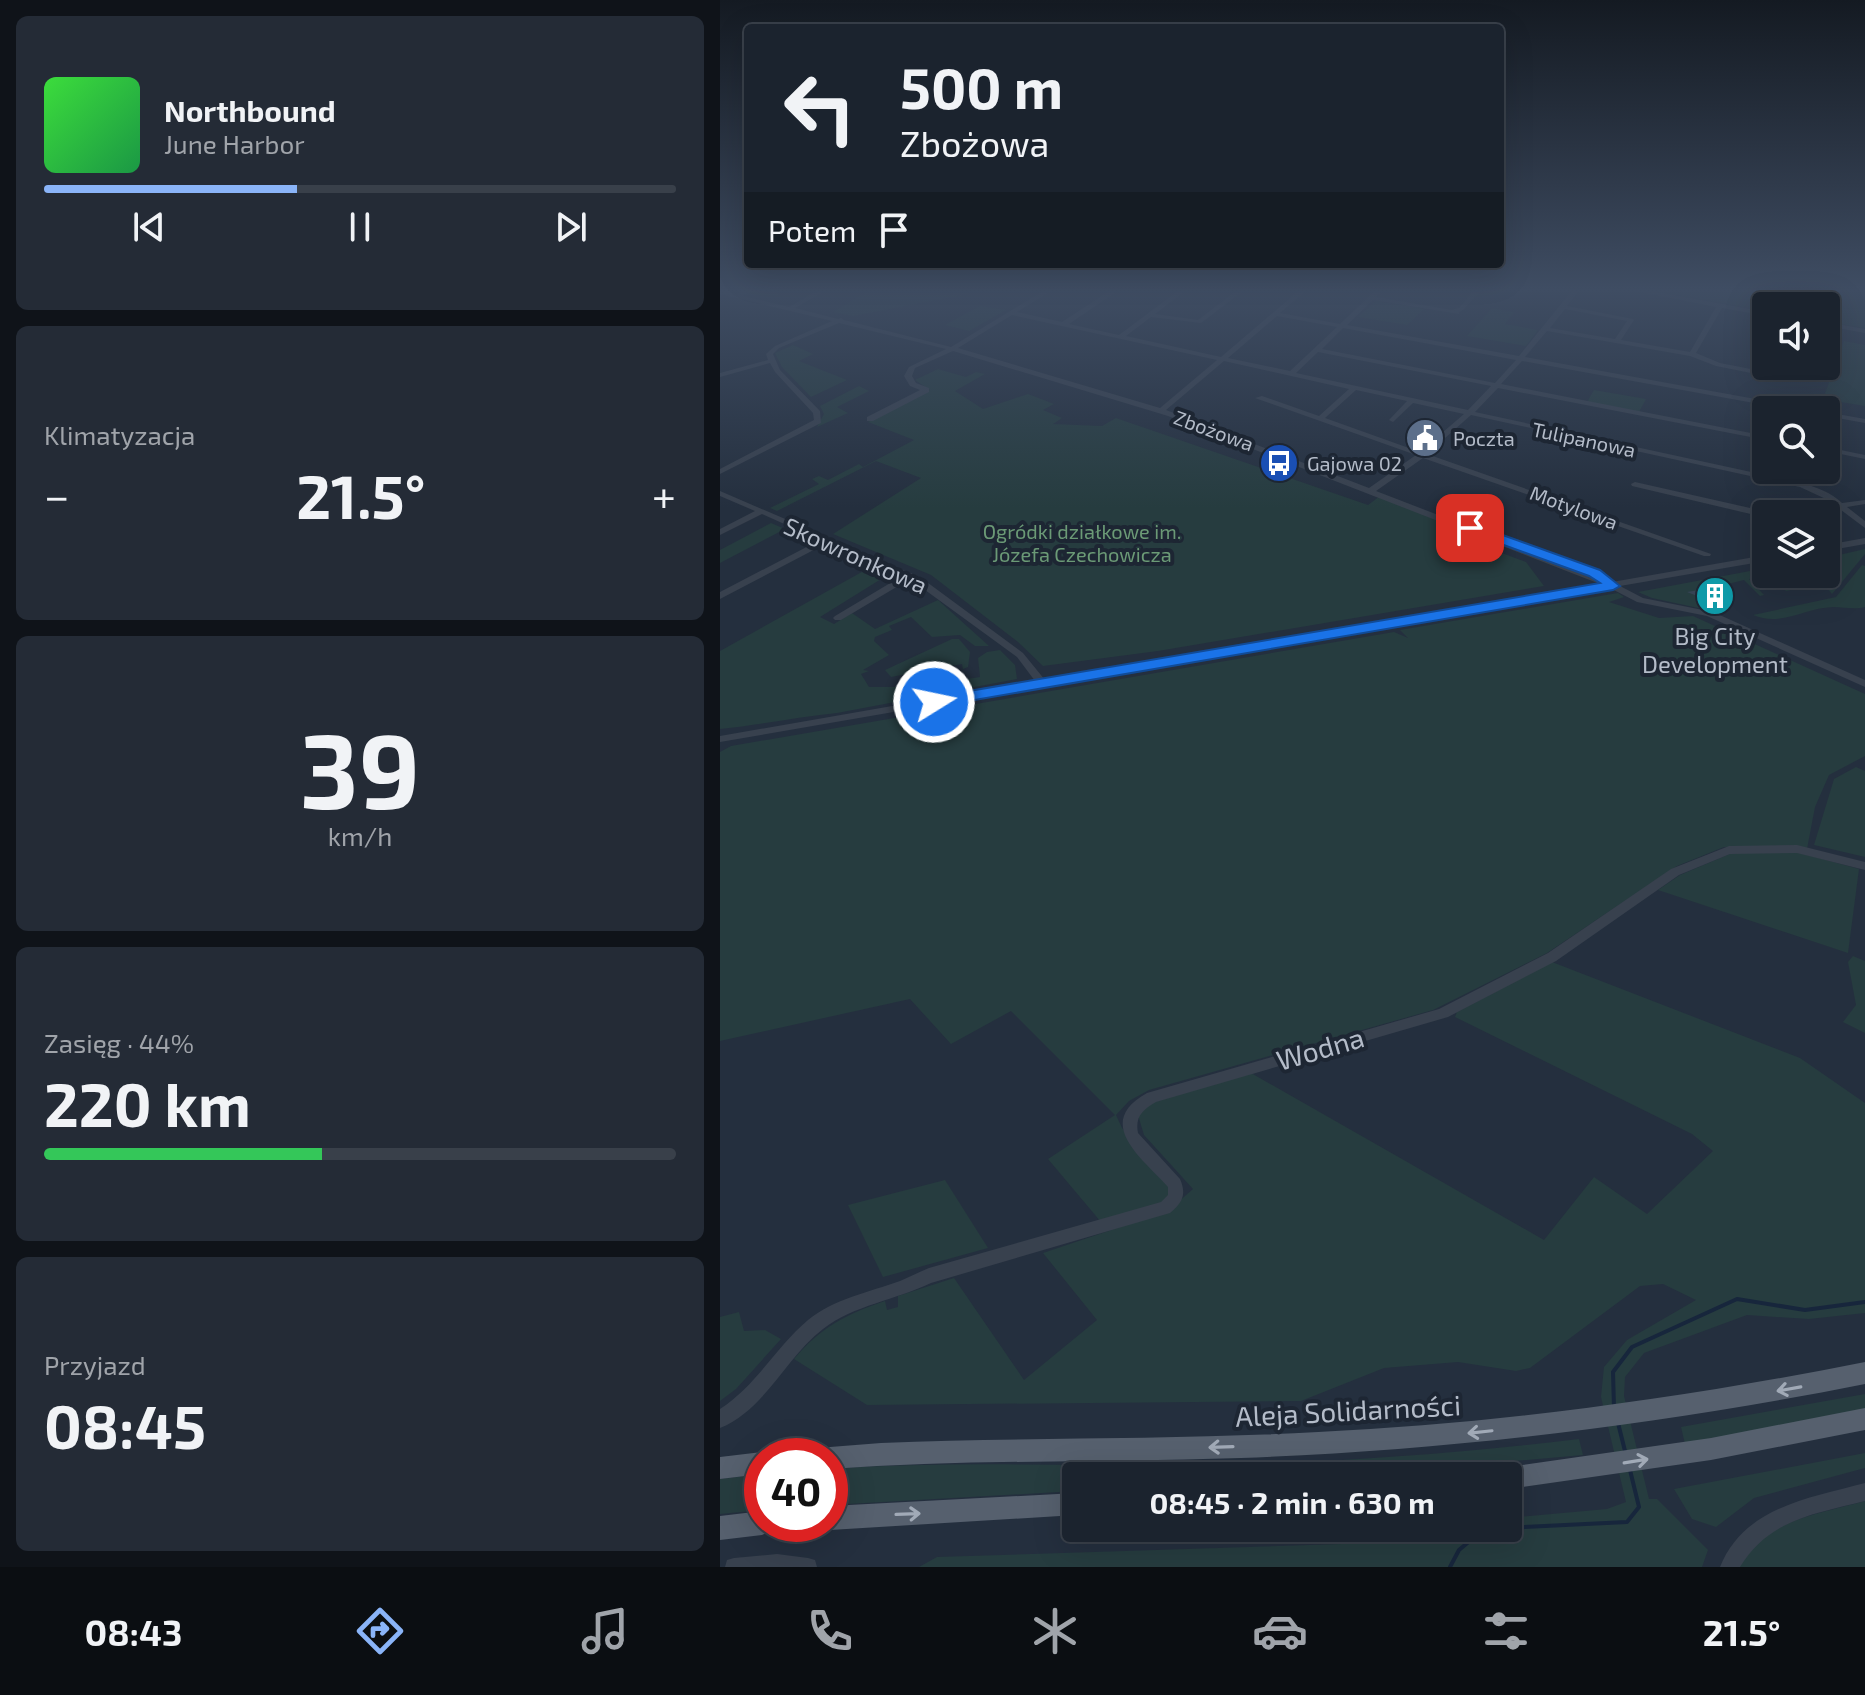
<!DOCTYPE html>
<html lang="pl">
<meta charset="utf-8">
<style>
body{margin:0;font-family:"Exo 2",sans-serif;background:#242b36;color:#f1f3f6;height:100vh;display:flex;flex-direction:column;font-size:30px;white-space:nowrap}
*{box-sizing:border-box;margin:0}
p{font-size:26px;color:#a0a4aa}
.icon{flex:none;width:44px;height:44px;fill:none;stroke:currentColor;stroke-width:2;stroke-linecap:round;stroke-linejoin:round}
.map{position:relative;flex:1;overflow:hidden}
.drawer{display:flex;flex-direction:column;gap:16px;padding:16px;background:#0f1319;width:720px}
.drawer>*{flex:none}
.top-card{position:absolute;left:24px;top:24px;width:760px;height:244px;border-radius:8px;box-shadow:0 8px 32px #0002,0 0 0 2px #39404a;background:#1b232e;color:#f1f3f6;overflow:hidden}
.tools{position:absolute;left:1032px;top:292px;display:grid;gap:16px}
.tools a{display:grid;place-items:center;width:88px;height:88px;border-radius:8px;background:#1b232e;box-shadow:0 8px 32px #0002,0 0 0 2px #39404a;font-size:40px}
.speed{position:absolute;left:24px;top:1438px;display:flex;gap:16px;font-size:40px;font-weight:700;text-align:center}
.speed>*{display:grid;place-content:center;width:104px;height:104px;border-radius:50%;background:#1b232e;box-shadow:0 8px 32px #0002,0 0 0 2px #39404a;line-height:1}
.speed .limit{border:12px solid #d22;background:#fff;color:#111}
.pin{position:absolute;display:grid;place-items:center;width:68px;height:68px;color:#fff;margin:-34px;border-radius:16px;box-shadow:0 4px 12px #0006}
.me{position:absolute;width:88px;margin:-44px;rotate:80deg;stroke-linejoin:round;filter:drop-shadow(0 0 6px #0008)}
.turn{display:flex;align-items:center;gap:28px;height:168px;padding:0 24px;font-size:36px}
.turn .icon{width:104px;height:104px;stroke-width:2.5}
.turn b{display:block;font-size:56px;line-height:68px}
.then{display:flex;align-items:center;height:76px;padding:0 24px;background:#0003;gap:16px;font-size:30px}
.big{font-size:60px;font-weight:700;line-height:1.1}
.drawer .tile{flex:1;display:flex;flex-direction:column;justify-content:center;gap:12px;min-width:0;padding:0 28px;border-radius:12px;background:#242b36}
.drawer .dial{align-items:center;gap:0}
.dial b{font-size:104px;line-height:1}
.song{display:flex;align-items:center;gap:24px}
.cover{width:96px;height:96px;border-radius:12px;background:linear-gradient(135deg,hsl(120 70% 55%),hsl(140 70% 35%))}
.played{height:8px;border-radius:4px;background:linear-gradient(90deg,#8ab4f8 40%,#39404a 40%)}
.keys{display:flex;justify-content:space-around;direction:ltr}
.heat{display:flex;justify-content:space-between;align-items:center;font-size:44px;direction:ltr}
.charge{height:12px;border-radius:6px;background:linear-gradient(90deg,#34c759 44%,#39404a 0)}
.trip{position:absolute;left:342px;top:1462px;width:460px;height:80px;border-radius:8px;background:#1b232e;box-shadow:0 8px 32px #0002,0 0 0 2px #39404a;font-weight:700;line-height:80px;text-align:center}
.tab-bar{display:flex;height:128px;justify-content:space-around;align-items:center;background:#0b0e12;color:#a0a4aa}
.tab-bar .icon{width:56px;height:56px}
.tab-bar .active{color:#8ab4f8}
.tab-bar b{font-size:36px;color:#f1f3f6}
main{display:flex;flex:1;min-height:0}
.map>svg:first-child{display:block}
</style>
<main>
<section class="drawer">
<div class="tile">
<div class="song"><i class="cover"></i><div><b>Northbound</b><p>June Harbor</p></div></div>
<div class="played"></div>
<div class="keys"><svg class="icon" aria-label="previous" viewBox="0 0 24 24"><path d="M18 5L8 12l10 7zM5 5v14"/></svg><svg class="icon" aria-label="pause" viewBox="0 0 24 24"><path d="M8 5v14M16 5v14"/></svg><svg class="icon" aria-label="next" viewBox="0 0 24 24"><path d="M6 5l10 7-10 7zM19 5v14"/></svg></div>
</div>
<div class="tile"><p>Klimatyzacja</p>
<div class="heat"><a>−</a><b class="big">21.5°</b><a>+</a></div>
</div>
<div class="tile dial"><b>39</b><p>km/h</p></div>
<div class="tile"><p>Zasięg · 44%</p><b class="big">220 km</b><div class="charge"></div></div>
<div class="tile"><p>Przyjazd</p><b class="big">08:45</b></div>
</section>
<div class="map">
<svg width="1145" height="1567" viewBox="0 0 1145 1567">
<rect width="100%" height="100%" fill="#242f3e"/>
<g fill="#263c3f">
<path d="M153,288H279L133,316L113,312Z"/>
<path d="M918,288H1145V328L1106,322V306H1046V311Z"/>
<path d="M656,301L704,309L687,325L638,317Z"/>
<path d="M260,306L286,310L249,331L225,325Z"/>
<path d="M772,308L794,312L785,324L818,330L806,346L747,336Z"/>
<path d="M109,329L73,345L93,354L79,361L127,380L91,397L62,367L55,353Z"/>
<path d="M1124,341L1145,345V406L1103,399Z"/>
<path d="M218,369L246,377L256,372L265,374L235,391L263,409L308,394L334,404L323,410L342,418L333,424L382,426L396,418L648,505L660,496L759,534L752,542L806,562L824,586L438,651L323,666L298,642L211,575L113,534L201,478L156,461L57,511L50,508L99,484L92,479L99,476L108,480L139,464L143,467L194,440L148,422L210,390L195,380Z"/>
<path d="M139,386L149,391L117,407L128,413L97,427L104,414L100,406Z"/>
<path d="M874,390L926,399L919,412L867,402Z"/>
<path d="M51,523L65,529L0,563V550Z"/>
<path d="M1145,549V554L1112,594L1104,584L1092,586L1079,574H1106V558Z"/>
<path d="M1142,565L1145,566V607C1133,610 1125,607 1113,607C1084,608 1061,627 1033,615L1116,597Z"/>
<path d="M149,568L166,576L100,617L114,624L132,613L155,629L218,600L269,646H255L240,635L212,637L191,617L169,626L172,630L155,637L154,641L169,655L143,670L149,671L141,674L149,687H193L260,677L258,658L267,652L280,650L295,665L297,679L117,713C77,717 40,725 0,729V651Z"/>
<path d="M1046,568V574H1057L1071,590L1066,591L1050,575L1029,579L1044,595L1040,596L1024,580L972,593L994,605H981L983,609L932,598L918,592Z"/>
<path d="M898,593L904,597L889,602L939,618L973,616L1145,694V756L1109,775L1095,807L1087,849L1004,847L957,866L827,953L713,1010L429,1090L409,1101L396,1115L402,1128L451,1180L449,1199L444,1204L381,1222L328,1159L395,1115L291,1011L231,1044L190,999L0,1041V752L11,746L674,632L688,638L680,630Z"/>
<path d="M232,639H239L250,652L248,667L243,669L242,664L171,677L165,670Z"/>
<path d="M1136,767L1145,771V857L1094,845L1114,779Z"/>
<path d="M1077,852L1139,869L1128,953L938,890L960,875L1012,853Z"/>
<path d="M1133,956L1145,961V1033L1123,1022L1136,1005L1128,962Z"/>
<path d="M832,962L1080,1058L1145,1103V1313L1089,1319L1027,1315L924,1353L905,1377L904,1396L929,1499H937L988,1550L982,1567H199L217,1557L716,1541L744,1528H788V1518L887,1509L906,1502L881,1397L884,1367L907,1340L976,1300L943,1284L920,1286L810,1368L796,1371L738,1362L664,1368L581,1401L147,1405L74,1359C100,1328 126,1314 165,1301L167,1310L178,1307V1296L234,1278L304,1380L377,1320L323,1253L448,1211L473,1189L424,1135L418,1115L424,1105L531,1073L824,1240L874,1177L927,1214L993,1151L972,1134L735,1017L737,1012Z"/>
<path d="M225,1180L268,1248L163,1277L128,1205Z"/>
<path d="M19,1312L24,1331L45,1330L61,1339L16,1389L0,1401V1317Z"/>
<path d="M1145,1394V1411L965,1444L961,1427Z"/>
<path d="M859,1439L863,1455L628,1476H356V1491L110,1505V1469C254,1459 396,1469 539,1464C646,1460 753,1452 859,1439Z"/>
<path d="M1145,1453V1468L1034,1498L996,1527L972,1519L954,1489Z"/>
<path d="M42,1474V1510L0,1514V1479Z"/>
<path d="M1145,1501V1567H1019C1041,1520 1100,1514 1145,1501Z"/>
</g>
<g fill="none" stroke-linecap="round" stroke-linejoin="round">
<g stroke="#17263c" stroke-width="4">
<path d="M894,1408L893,1372L912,1347L1017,1299L1085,1310L1145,1302"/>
<path d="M898,1423L905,1451"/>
<path d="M730,1567L739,1550L764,1529L907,1522L919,1507L910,1470"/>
</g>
</g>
<path fill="#364354" d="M1003,586L1015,598L992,602L967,592Z"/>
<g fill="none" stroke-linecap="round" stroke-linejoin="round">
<g fill="#38414e" fill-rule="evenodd">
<path d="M28,288H37L23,296L69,307L102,288H110L75,308L118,319L121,318L124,320L231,347L328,288H336L297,312L342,322L394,288H402L349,324L399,335L462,288H469L435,314L478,320L520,288H527L481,323L431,317L406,336L501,357L582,288H589L560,313L620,324L658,288H665L656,297L732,310L739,308L756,288H763L743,310L739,312V314L653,300L627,325L799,356L854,288H861L847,306L913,319L914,320L901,340L970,352L996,307L900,288H915L1046,312V316L1002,308L976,353L1000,363L1046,372L1050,371L1053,366H1059L1055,373L1046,376L996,366L970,356L827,331L805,357L1084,408L1088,410H1072L802,361L781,384L1046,436V440L778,388L755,412L1082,483C1096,487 1112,493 1122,503L1145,500V504L1127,507L1145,521V528L1113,504L1039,516L912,486L911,484L915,482L1039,510L1108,500L1080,487L751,415L707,454L991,554L990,556H984L703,458L656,491L892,582L1046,555V561L900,586L923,598L993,612L1145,680V687L987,616L917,602L890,588L0,742V736L315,681L297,657L190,579L121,620H115L113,618L115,616L182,576L107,543L0,599V592L100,540L42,514L0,535V529L35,511L0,496V491L200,577L303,653L325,680L880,584L448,416L233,351L195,368L192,376L196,383L209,388V392L153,421H147V417L200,390L190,386L184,376L189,367L226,349L119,323L59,348L53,354L60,370L100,411L101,423L0,474V469L94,420L93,413L55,372L50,363L0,377V373L48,360L46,354L55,346L112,321L0,294V290L17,294ZM845,309L907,321L895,339L830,328ZM292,315L497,360L440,408L238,348ZM557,316L617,327L570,371L508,358ZM623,328L796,360L775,383L602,349ZM598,352L771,386L748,410L576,373ZM504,361L629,389L599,416L542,396L535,398L696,455L649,488L446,410ZM636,390L687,401L669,420L673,422L693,403L744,414L700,452L605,418Z"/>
<path d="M1106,322L1145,329V333L1106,326Z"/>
<path d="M1106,412L1145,419V423L1106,416Z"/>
<path d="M1106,447L1145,455V459L1106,451Z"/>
<path d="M1145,538V544L1106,551V545Z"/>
<path d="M1077,845L1145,862V870L1077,853L1010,854L959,875L836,961L728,1017L436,1102C422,1110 415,1117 418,1133L460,1179C467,1195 462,1203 450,1213L211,1283C176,1300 134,1305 103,1329C65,1358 46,1409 0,1428V1409C36,1386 56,1347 88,1320C114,1299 149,1292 180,1281C190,1277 199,1272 209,1268L441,1202L448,1195V1187C422,1158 373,1123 427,1093L719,1009L828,953L951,869L1009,846Z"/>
<path d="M1145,1483V1501C1095,1514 1049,1519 1020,1567H1000C1024,1507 1089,1498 1145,1483Z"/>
<path d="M57,1554L88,1558L95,1560L97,1567H5L7,1560L14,1558Z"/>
</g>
<g fill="#56606e" fill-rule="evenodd">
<path d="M1145,1362V1384C939,1425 731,1450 521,1458C384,1463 247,1459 110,1469V1456H100L102,1450L110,1447L161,1443C307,1437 453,1440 598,1432C782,1423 964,1398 1145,1362Z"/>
<path d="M1145,1408V1430L991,1460L788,1489V1476H778L780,1470L788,1467L991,1438Z"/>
<path d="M42,1452L50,1456H42V1474L0,1479V1457Z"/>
<path d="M356,1493V1515L110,1530L101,1524H110V1506Z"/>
<path d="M42,1511V1524H53L50,1531L42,1535L0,1540V1516Z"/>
</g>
</g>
<defs><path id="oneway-shaft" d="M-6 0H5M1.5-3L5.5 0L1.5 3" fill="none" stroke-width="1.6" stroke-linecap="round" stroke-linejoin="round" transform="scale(2)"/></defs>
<g stroke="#a1aab7">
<use href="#oneway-shaft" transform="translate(1069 1389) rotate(170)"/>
<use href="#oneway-shaft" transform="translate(760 1432) rotate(174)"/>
<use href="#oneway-shaft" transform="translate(501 1447) rotate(178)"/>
<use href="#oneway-shaft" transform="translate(916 1461) rotate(-9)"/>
<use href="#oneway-shaft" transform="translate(188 1514) rotate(-2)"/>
</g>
<linearGradient id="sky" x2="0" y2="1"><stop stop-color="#141a22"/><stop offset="0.57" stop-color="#3f4d63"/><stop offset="1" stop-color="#3f4d63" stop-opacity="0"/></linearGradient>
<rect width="1145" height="508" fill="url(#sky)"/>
<path fill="#1a73e8" stroke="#114b97" stroke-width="2" d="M745,525H755L880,570L900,586L893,590L214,707L205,702L214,697L880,583L869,576L745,531Z"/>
<defs>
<g id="civic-disc" transform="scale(2)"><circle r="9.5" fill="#5c6f8a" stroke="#1d2633"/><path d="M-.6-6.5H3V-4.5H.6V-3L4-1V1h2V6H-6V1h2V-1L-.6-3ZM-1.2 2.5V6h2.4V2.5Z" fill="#fff"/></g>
<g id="bus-disc" transform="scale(2)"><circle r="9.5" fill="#1a4fb4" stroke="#1d2633"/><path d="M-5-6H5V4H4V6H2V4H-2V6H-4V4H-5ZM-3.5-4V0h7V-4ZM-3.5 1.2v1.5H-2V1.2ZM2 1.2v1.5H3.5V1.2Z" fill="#fff"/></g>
<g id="building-disc" transform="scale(2)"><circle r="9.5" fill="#0f9aa8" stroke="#1d2633"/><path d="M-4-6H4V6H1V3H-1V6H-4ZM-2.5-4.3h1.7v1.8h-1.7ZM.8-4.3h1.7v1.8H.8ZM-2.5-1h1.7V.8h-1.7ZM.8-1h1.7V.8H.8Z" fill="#fff"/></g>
</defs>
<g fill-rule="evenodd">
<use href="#civic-disc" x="705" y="438"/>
<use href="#bus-disc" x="559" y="463"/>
<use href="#building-disc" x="995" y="596"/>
</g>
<g text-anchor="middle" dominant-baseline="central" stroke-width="8" stroke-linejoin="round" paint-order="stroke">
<g font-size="20" fill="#b4bcc9" stroke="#1d2633">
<text transform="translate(494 430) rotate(20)">Zbożowa</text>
<text transform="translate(864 439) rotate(12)">Tulipanowa</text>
<text transform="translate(854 507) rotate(20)">Motylowa</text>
</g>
<g font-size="20" fill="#b4bcc9" stroke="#1d2633" text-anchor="start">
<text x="733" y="438">Poczta</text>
<text x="587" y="463">Gajowa 02</text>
</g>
<g font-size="20" fill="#6b9a76" stroke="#1d2633">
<text x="362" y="531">Ogródki działkowe im.<tspan x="362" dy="23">Józefa Czechowicza</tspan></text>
</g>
<g font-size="24" fill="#b4bcc9" stroke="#1d2633">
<text transform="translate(136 555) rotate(24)">Skowronkowa</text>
</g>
<g font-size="24" fill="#b4bcc9" stroke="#1d2633">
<text x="995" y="635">Big City<tspan x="995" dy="28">Development</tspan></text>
</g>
<g font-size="28" fill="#b4bcc9" stroke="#1d2633">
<text transform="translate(600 1048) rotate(-16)">Wodna</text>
<text transform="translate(628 1410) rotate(-3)">Aleja Solidarności</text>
</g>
</g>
</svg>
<div class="tools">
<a><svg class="icon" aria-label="sound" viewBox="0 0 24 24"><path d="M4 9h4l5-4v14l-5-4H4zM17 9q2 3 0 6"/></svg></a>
<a><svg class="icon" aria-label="search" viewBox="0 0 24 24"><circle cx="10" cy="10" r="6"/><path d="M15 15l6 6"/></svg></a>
<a><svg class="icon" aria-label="layers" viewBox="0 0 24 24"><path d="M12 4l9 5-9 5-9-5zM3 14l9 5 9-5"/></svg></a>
</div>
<div class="speed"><div class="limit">40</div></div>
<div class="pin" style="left:750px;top:528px;background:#d93025"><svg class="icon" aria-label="arrive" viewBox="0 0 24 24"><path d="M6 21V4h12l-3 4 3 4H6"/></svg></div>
<svg class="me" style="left:214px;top:702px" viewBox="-20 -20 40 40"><circle r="17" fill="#1a73e8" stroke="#fff" stroke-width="3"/><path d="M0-11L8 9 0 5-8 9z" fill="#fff"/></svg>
<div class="trip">08:45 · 2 min · 630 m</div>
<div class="top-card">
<div class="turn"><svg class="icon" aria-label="left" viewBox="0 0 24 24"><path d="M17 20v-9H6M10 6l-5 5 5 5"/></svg><div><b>500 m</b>Zbożowa</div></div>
<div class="then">Potem<svg class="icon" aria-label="arrive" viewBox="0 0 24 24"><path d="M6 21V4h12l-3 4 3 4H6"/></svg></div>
</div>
</div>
</main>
<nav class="tab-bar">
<b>08:43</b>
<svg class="icon active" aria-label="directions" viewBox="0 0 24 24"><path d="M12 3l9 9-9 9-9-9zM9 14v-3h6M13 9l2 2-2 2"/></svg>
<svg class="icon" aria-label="music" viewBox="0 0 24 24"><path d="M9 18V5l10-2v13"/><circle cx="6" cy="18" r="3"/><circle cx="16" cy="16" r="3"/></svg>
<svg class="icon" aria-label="phone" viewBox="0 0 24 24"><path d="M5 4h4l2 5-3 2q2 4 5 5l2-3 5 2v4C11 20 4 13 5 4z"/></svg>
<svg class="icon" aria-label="climate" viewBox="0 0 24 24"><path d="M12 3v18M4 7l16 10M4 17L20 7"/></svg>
<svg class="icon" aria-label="car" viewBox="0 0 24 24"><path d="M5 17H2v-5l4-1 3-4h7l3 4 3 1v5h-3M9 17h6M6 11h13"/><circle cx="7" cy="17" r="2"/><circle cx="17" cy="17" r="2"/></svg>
<svg class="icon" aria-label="filters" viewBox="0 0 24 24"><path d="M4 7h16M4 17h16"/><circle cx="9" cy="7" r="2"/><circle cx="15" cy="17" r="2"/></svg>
<b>21.5°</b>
</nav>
